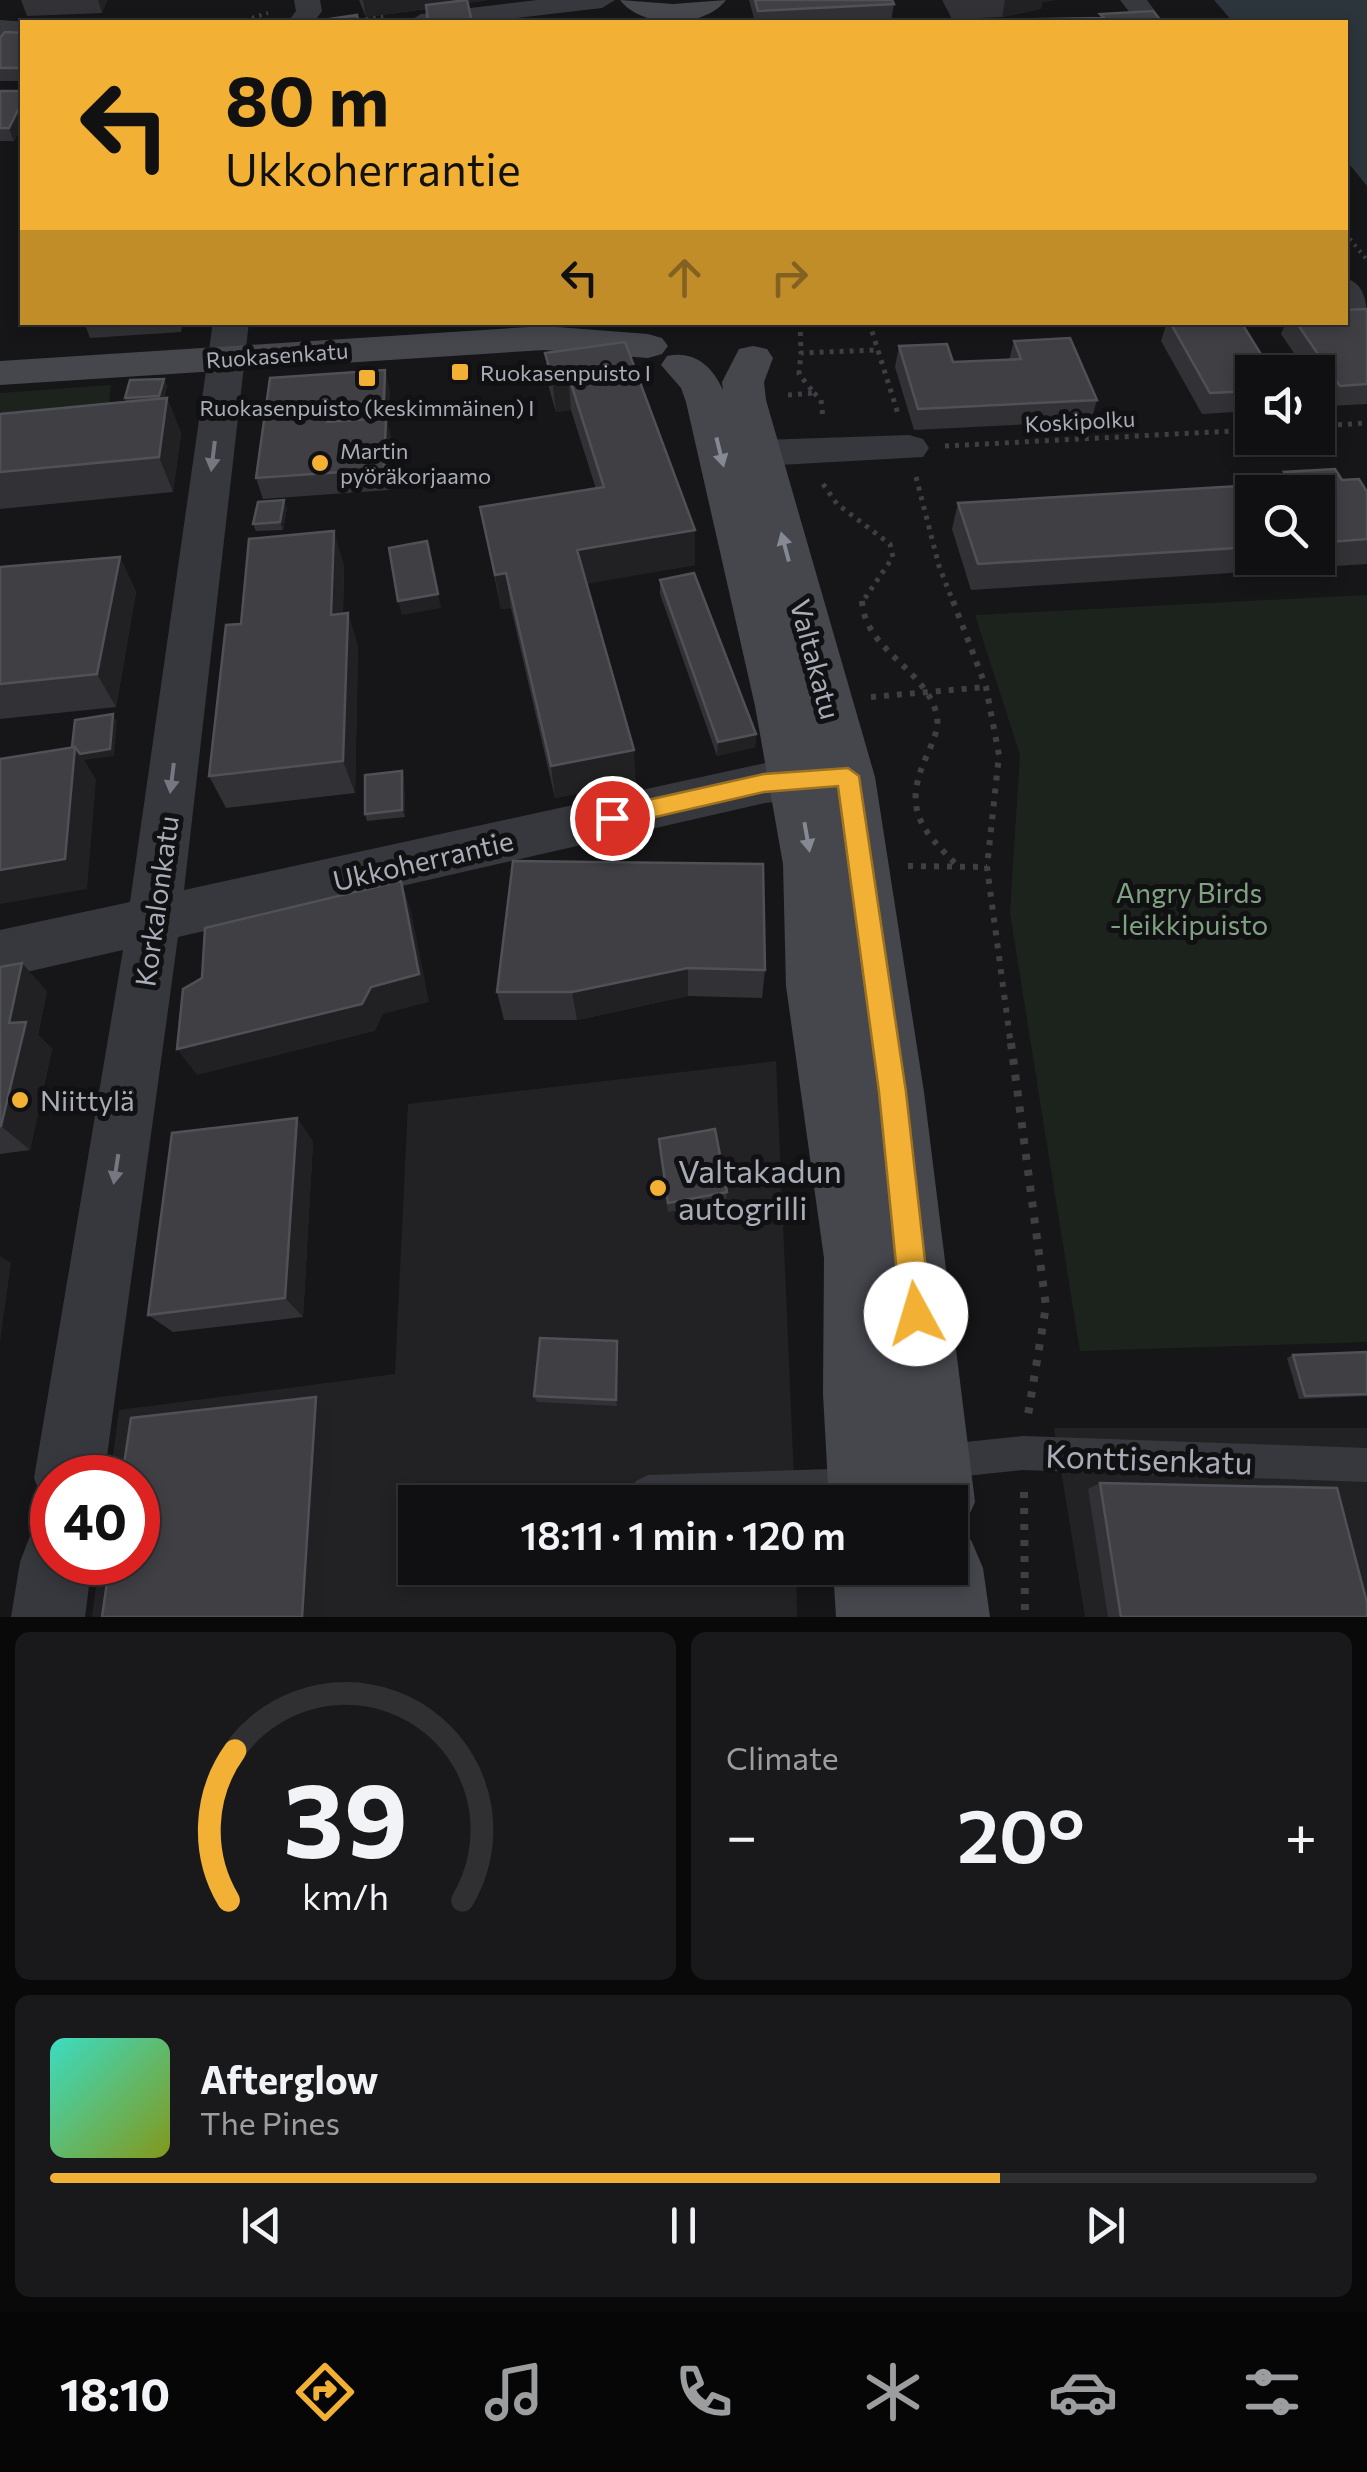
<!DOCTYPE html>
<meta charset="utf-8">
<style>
body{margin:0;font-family:Commissioner,sans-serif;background:#19191b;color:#f1f3f6;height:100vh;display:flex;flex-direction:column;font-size:38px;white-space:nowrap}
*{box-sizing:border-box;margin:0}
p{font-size:32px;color:#9c9d9f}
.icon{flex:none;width:55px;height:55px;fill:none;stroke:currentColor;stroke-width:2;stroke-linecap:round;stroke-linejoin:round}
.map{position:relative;height:1617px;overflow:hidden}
.drawer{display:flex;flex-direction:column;gap:15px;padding:15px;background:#09090a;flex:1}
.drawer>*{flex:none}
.top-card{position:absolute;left:20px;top:20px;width:1328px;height:305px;border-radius:0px;box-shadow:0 5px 15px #0003,0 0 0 2px #303032;background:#f2b134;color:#111;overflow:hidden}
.controls{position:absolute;left:1235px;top:355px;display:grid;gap:20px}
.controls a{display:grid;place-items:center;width:100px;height:100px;border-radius:0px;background:#101012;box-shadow:0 5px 15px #0003,0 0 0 2px #303032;font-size:50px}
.speed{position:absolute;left:30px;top:1455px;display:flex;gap:20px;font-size:50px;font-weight:700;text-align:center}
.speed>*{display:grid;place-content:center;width:130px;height:130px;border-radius:50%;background:#101012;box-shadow:0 5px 15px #0003,0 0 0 2px #303032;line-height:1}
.speed .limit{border:15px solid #d22;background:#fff;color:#111}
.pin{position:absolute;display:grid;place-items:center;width:85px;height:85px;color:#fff;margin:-42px;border:5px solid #fff;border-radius:50%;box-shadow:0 2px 10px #0007}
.me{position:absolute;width:110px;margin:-55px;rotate:354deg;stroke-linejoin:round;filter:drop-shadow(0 0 8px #0008)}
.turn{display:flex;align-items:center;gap:35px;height:210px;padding:0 40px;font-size:45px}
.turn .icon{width:130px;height:130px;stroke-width:2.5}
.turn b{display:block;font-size:70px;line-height:85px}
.lanes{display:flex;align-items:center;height:95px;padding:0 40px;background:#0003;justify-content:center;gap:50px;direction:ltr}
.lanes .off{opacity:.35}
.big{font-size:75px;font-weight:600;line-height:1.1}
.drawer .tile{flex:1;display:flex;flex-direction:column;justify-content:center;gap:15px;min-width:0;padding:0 35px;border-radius:15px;background:#19191b}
.drawer .dial{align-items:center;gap:0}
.dial svg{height:260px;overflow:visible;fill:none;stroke:#303032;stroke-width:7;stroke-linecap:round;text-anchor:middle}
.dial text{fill:#f1f3f6;stroke:none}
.song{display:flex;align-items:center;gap:30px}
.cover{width:120px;height:120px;border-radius:15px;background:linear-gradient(135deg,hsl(170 70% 55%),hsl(70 70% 35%))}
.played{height:10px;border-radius:5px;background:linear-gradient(90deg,#f2b134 75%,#303032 75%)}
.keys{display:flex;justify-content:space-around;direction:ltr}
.heat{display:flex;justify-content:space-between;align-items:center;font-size:55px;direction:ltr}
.drawer .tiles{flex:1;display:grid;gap:15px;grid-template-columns:1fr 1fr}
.tile:last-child{grid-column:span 2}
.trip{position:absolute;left:398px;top:1485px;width:570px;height:100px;border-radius:0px;background:#101012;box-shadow:0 5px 15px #0003,0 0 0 2px #303032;font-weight:600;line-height:100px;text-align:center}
.tab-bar{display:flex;height:160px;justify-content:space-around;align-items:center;background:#060607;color:#9c9d9f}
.tab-bar .icon{width:70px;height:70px}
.tab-bar .active{color:#f2b134}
.tab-bar b{font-size:45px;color:#f1f3f6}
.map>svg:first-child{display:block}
</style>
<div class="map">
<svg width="1367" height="1617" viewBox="0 0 1367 1617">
<rect width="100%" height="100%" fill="#161618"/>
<g fill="#222225">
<path d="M776,1061L795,1502H415V1568H796L797,1617H92L99,1563L138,1562V1478L110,1477L119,1410L395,1374L408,1104Z"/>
<path d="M1054,1428H1367V1617H1085Z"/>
</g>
<g fill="#1c231d">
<path d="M111,385L107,418L0,433V393Z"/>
<path d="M1367,595V1342L1080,1351L1010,913L1020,755L975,615Z"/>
</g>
<path fill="#2c353c" d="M1214,0H1367V186L1345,159V22H1233Z"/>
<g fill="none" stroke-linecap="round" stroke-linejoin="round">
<g stroke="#3d3f44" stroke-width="4" stroke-dasharray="2.5 5" stroke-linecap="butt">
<path d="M252,18L268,13"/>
<path d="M351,21L388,16"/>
<path d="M1345,233L1367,260"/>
</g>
<g stroke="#3d3f44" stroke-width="5" stroke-dasharray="4 6" stroke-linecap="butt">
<path d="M800,322L801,353"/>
<path d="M869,322L899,417"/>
<path d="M814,393L821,400L823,418"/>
<path d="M788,395L814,393L799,374L801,353L877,350"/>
<path d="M1318,426L1367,423"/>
<path d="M945,446L1252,430"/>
<path d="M916,477L939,566L954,604"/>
<path d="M823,484L837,504L890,544L893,557L861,604"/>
</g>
<g stroke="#3d3f44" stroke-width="6" stroke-dasharray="5 8" stroke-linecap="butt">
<path d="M862,601C865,651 927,669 937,716C939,729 933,741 928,753C902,808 919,828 959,867"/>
<path d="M953,601L986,687L999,755L987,867L1011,1046"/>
<path d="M871,697L986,687"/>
<path d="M908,866L987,867"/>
</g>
<g stroke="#3d3f44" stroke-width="8" stroke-dasharray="6 10" stroke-linecap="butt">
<path d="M1011,1043L1046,1306L1028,1415"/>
<path d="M1024,1492L1025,1617"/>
</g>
<g fill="#37383d" fill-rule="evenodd">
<path d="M1023,1436L1367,1448V1482L1023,1470L937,1479L925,1474L920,1462L925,1450L937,1445Z"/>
<path d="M862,1468L874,1473L879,1485L874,1497L862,1502H634L630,1493L636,1481L648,1475Z"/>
</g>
<g fill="#37383d" fill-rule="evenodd">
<path d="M294,0H320L322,11L314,22H288L296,11Z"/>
<path d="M537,0H615L602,8L482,22H408L421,14Z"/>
<path d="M1120,0H1147L1163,22H1137Z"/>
<path d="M0,20L28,22H22V37L0,36Z"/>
<path d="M1345,278C1367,284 1367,306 1367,329L1354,326L1345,312Z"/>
<path d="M213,322H249L184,890L765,763L838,758L855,763L863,777L855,791L838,796L765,803L178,937L104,1478H52V1506L44,1503L34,1478L123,950L0,978V930L130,902Z"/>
<path d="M909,435L923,439L929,448L923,457L760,466L746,462L740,453L746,444L760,440Z"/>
<path d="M52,1527V1562H92L85,1617H11L20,1562L30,1536Z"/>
</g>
<g fill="#45474d" fill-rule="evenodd">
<path d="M620,0L673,4L726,0C704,29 642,29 620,0Z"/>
<path d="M544,326L648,334L662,338L668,346L662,354L648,358L544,350L0,385V361Z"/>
<path d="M753,346L767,349L773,358L764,382L766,400L875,777L924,1092L975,1502L963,1529L955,1533L971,1540L983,1568L990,1617H836L833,1568H950V1502H829L823,1394L824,1258L786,986L783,864L755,706L686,402L681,388L661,365L667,356C693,350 712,365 723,390L722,382L739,349Z"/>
</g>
</g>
<g fill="#323236" fill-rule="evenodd">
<path d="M21,0H107L102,13L27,16Z"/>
<path d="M359,0H488L468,3L428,22L427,9L366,17Z"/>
<path d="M749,0H892L894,4L891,22H755Z"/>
<path d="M942,0H1054L1042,2L1041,9L1002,17L952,19Z"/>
<path d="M22,33V81H0V38Z"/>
<path d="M0,91H22V126L14,141H0Z"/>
<path d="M1367,309V404L1330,406L1318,388V372H1307L1281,334L1286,322H1345Z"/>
<path d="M84,322H183L181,332L90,338Z"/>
<path d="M1167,322H1241L1252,372V411L1202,414L1161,341Z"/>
<path d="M1014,341L1097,400L1091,421L914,430L895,367L899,346L953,362L1009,360Z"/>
<path d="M625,342L695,565L587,583L636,782L555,798L511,608L501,609L480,507L596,489L571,410L556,412L549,388L545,353Z"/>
<path d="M270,378L390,391L387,421L391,438L389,490L263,499L256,478Z"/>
<path d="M164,379L167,386L164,398H167L181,433L173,492L0,509V414L126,402L125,398Z"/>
<path d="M1284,472L1342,480L1367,492V564L971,590L952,529L958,503L1279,484ZM1252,492H1318V558H1252Z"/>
<path d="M287,508L283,530L256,531L253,524Z"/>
<path d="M120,557L136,592L116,707L0,719V567Z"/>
<path d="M344,565L343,614L348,613L358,647L355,793L226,808L209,776L241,624Z"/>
<path d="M660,580L756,734L755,747L717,756L660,594Z"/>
<path d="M402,771L404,778L405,817L367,821L365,814Z"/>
<path d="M513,861L765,970L762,998L688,996L577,1020H504L497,992Z"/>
<path d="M0,967L47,991L38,1035L52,1049L30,1150L0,1154Z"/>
<path d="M297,1118L313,1142L303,1317L173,1332L148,1315Z"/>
<path d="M659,1139L727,1192L726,1201L668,1212Z"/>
<path d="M617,1341V1406L537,1402L534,1396Z"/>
<path d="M1367,1352V1396L1299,1399L1287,1358L1293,1355Z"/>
<path d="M1100,1483L1367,1617H1108L1088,1489Z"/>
</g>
<g fill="#212124">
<path d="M98,0H107L102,13Z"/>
<path d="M363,0H488L366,17Z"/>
<path d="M1005,0H1054L1042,2L1041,9L1002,17Z"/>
<path d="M22,102V126L14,141L9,128Z"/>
<path d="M385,370L390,391L388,421L384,400Z"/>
<path d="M568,374L571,410L556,412L552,377Z"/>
<path d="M164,379L167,386L162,403L159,396Z"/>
<path d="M167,398L181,433L173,492L159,457Z"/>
<path d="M329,404L334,425L327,422Z"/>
<path d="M386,418L391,438L389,490L384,469Z"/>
<path d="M284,500L287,508L283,530L280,522Z"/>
<path d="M695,530V565L580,585L577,550Z"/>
<path d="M334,531L344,565L342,649L331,615Z"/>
<path d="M430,556L441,608L402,615L398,601Z"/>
<path d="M120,557L136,592L116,707L97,674Z"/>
<path d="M506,573L511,608L501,609L495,575Z"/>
<path d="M348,613L358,647L355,793L343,761Z"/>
<path d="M113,714L117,721L114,756L84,760L96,779L87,889L0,904V870L75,747Z"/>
<path d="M756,734L755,747L717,756L718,742Z"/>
<path d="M634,750L636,782L555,798L551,766Z"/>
<path d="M402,771L404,778L405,817L402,810Z"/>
<path d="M401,881L411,911L429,1002L383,1014L375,1031L197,1075L177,1049Z"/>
<path d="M22,963L47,991L38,1035L52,1049L30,1150L1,1126L9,1023Z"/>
<path d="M688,968V996L577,1020L572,992Z"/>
<path d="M297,1118L313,1142L303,1317L285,1298Z"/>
<path d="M0,1256L11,1263L0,1342Z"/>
<path d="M617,1341L618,1348L617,1406L616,1400Z"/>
<path d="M316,1397L333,1411L322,1617H302Z"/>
</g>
<g fill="#3f3f44" stroke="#4f5156" stroke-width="2.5">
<path d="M467,0L472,22H415H428L426,5Z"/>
<path d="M755,0H892L894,4L758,11Z"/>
<path d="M1153,11L1162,22H993L992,20L1104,18L1100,14Z"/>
<path d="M357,15L358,22H322V20Z"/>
<path d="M5,32L22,33V68H0V38Z"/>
<path d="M0,91H22V102L9,128H0Z"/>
<path d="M1367,309V384L1340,386L1296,322H1345V310Z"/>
<path d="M1170,322H1241L1272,372H1252V391L1210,393Z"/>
<path d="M1070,338L1097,400L918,409L899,346L947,344L953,362L1021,359L1014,341Z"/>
<path d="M625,342L695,530L577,550L634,750L551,766L506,573L495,575L480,507L604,487L568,374L552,377L545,353Z"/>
<path d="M385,370L384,400L329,404L327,422L386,418L384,469L256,478L270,378Z"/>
<path d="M164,379L159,396L125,398L130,380Z"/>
<path d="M167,398L159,457L0,472V414Z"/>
<path d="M1335,469L1342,480L1359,479L1367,492V539L1318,543V492H1252V547L978,564L958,503L1290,483L1284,472Z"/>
<path d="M284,500L280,522L253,524L258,502Z"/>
<path d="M334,531L331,615L348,613L343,761L209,776L226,625L241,624L249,539Z"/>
<path d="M427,541L438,594L398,601L389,548Z"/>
<path d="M120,557L97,674L0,684V567Z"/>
<path d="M694,573L756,734L718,742L660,580Z"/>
<path d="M113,714L110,749L80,754L75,747H72L75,720Z"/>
<path d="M75,747L65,859L0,870V759Z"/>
<path d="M402,771V810L365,814V775Z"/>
<path d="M513,861L763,864L765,970L688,968L572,992H497Z"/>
<path d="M401,881L419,974L371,987L362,1004L177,1049L183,989L202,978L205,928Z"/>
<path d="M22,963L9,1023L26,1022L1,1126H0V967Z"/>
<path d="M297,1118L285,1298L148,1315L172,1133Z"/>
<path d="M715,1129L727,1192L668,1203L659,1139Z"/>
<path d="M540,1338L617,1341L616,1400L534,1396Z"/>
<path d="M1367,1352V1394L1305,1396L1293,1355Z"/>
<path d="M316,1397L302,1617H102L110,1562H138V1478H122L131,1418Z"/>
<path d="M1100,1483L1337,1488L1367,1603V1617H1121Z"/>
</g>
<defs><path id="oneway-solid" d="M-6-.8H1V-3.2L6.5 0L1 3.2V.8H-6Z" transform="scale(2.5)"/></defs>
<g fill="#858993">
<use href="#oneway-solid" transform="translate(720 452) rotate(76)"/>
<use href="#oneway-solid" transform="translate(785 547) rotate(-105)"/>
<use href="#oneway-solid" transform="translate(807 837) rotate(80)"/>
</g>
<g fill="#757881">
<use href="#oneway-solid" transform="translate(213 456) rotate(97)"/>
<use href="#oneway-solid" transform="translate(172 778) rotate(97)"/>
<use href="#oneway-solid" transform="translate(116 1169) rotate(99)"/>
</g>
<path fill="#f2b134" stroke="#9d7322" stroke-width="2.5" d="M848,768L859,776L906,1092L931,1314L926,1325L916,1329L905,1325L901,1314L879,1092L838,786L764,792L612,827L601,818L612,808L764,774Z"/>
<g fill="#f2b134" stroke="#111113" stroke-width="4">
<rect x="450" y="362" width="20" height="20" rx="5"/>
<rect x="357" y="368" width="20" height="20" rx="5"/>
<circle cx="320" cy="463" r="10"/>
<circle cx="20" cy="1100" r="10"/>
<circle cx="658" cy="1188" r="10"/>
</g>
<g text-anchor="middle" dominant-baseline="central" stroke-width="10" stroke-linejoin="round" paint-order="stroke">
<g font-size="22" fill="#a8adb8" stroke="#111113">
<text transform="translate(277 355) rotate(-4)">Ruokasenkatu</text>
<text transform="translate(1080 421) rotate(-3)">Koskipolku</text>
</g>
<g font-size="22" fill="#a8adb8" stroke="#111113" text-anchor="start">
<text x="480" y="372">Ruokasenpuisto I</text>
<text x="367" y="407" text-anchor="middle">Ruokasenpuisto (keskimmäinen) I</text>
<text x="340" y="450">Martin<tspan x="340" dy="25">pyöräkorjaamo</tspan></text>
</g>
<g font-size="28" fill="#a8adb8" stroke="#111113">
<text transform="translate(816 659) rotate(75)">Valtakatu</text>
<text transform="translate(423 860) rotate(-13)">Ukkoherrantie</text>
<text transform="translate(156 901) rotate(-82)">Korkalonkatu</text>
</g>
<g font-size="28" fill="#7fa381" stroke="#111113">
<text x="1189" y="892">Angry Birds<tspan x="1189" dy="32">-leikkipuisto</tspan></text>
</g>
<g font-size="28" fill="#a8adb8" stroke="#111113" text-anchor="start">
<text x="40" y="1100">Niittylä</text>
</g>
<g font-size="32" fill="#a8adb8" stroke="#111113" text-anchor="start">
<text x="678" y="1170">Valtakadun<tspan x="678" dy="37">autogrilli</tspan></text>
</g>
<g font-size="32" fill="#a8adb8" stroke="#111113">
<text transform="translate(1149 1458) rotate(2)">Konttisenkatu</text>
</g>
</g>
</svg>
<div class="controls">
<a><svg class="icon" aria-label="sound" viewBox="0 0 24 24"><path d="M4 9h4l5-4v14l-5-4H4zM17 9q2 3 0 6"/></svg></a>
<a><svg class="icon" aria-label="search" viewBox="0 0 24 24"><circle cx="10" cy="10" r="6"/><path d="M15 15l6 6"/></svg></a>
</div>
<div class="speed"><div class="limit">40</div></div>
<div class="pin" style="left:612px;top:818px;background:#d93025"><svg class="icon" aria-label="arrive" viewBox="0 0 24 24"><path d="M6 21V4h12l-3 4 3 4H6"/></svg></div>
<svg class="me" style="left:916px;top:1314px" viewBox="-20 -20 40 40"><circle r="19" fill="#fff"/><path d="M0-13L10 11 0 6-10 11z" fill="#f2b134"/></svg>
<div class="trip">18:11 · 1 min · 120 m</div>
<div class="top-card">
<div class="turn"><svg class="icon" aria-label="left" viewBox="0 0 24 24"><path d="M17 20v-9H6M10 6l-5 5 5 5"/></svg><div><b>80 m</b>Ukkoherrantie</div></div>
<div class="lanes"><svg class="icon" aria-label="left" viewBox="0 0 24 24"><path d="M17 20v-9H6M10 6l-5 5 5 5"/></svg><svg class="icon off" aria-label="ahead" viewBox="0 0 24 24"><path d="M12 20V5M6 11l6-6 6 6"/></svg><svg class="icon off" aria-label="right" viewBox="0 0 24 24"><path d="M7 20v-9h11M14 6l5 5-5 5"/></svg></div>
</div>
</div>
<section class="drawer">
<div class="tiles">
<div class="tile dial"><svg viewBox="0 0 100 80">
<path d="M14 69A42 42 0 1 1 86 69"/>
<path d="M14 69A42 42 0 0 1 16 23" stroke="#f2b134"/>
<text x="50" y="56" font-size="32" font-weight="700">39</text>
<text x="50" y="72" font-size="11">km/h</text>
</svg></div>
<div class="tile"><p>Climate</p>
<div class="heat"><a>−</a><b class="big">20°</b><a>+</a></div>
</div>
<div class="tile">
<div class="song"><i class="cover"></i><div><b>Afterglow</b><p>The Pines</p></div></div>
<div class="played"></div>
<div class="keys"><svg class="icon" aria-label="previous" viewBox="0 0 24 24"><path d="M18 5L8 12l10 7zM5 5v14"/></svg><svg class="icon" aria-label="pause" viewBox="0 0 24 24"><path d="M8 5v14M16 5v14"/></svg><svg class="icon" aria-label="next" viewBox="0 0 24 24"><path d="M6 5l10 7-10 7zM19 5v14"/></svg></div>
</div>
</div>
</section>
<nav class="tab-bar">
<b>18:10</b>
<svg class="icon active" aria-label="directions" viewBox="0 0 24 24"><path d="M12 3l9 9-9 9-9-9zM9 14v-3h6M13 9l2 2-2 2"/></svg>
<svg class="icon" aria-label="music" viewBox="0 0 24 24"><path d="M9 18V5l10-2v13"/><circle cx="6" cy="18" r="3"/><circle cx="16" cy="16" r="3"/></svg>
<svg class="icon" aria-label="phone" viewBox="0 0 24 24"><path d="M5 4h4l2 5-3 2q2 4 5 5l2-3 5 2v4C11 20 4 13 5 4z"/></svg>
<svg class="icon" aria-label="climate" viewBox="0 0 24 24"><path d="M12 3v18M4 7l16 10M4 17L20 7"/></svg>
<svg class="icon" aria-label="car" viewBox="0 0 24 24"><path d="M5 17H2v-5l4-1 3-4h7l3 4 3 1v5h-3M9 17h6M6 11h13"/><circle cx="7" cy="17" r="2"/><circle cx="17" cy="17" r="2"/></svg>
<svg class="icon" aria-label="filters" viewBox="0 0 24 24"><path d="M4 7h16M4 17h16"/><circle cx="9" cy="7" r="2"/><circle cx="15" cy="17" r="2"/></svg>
</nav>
